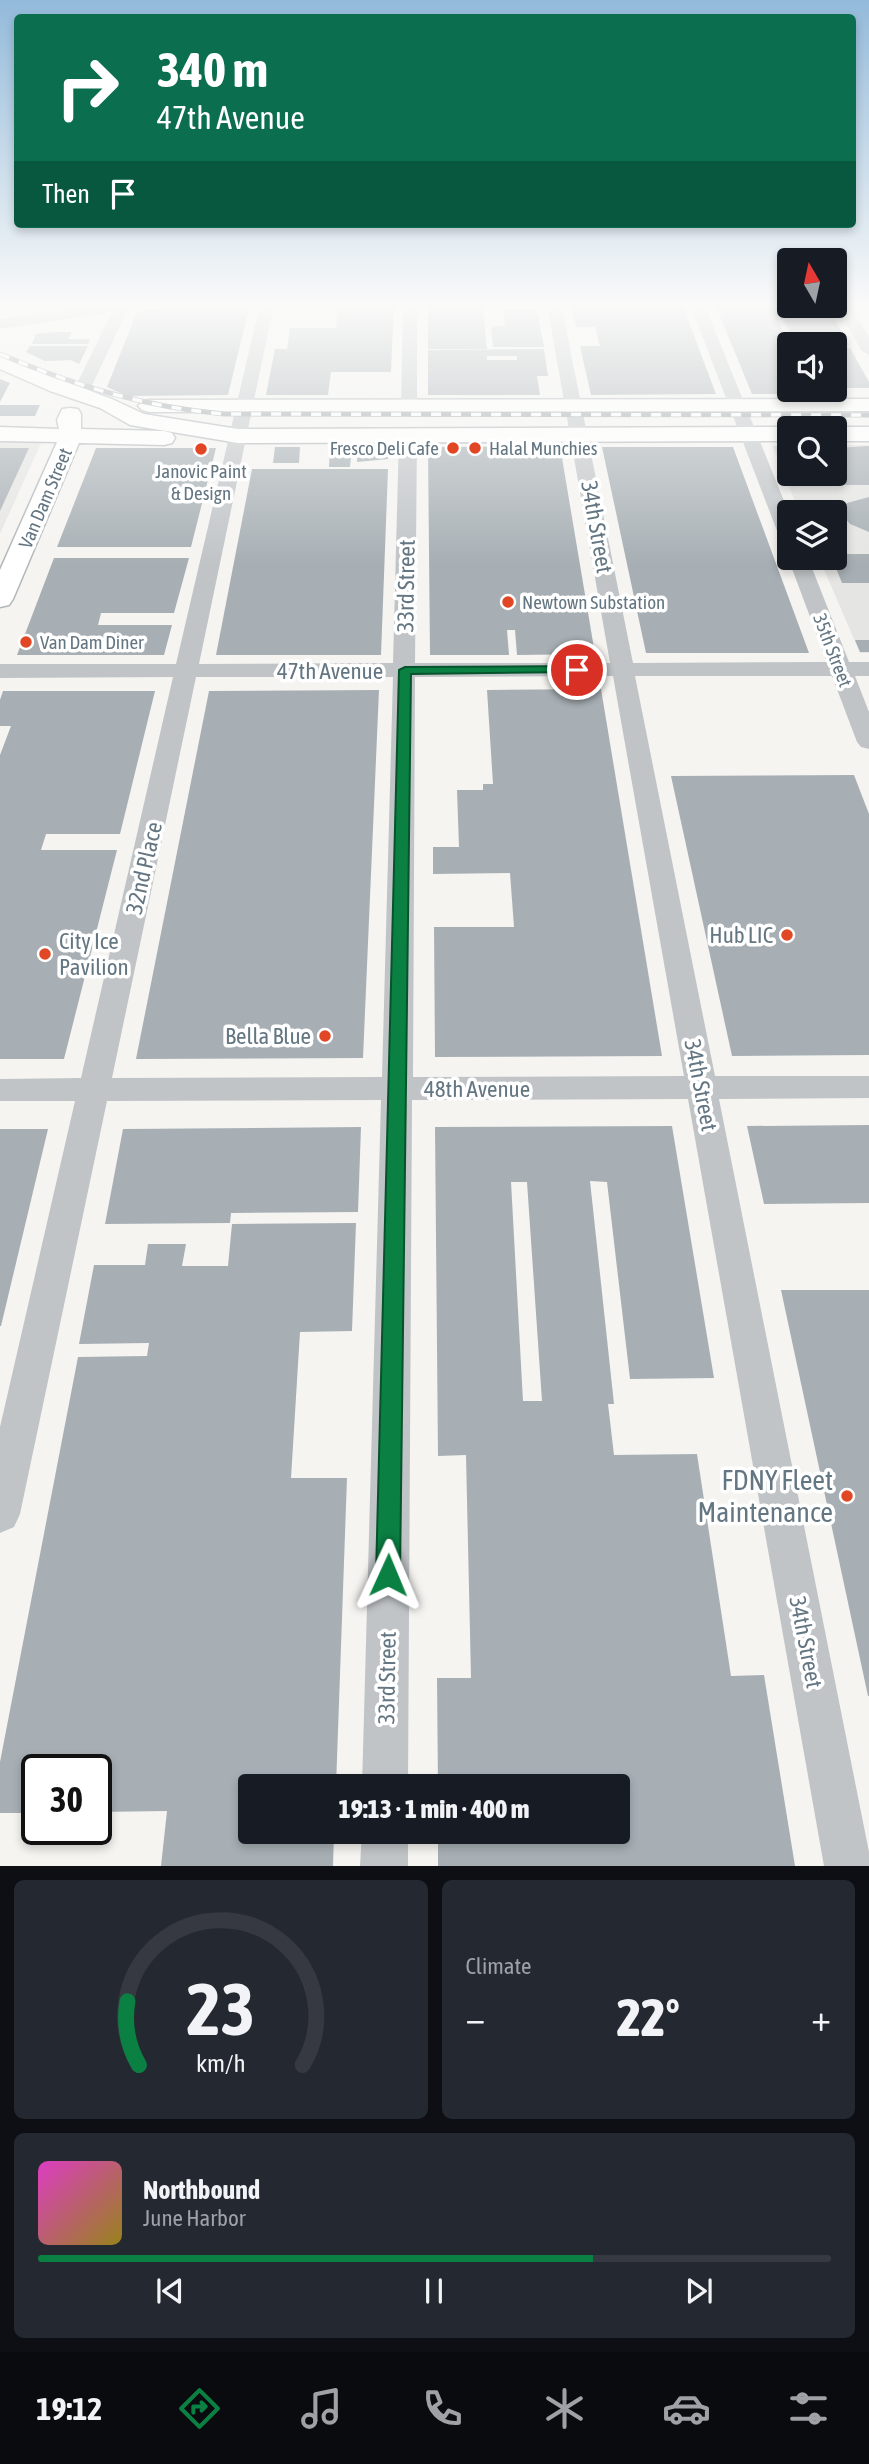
<!DOCTYPE html>
<meta charset="utf-8">
<style>
body{margin:0;font-family:"Asap Condensed",sans-serif;background:#242831;color:#f1f3f6;height:100vh;display:flex;flex-direction:column;font-size:26px;white-space:nowrap}
*{box-sizing:border-box;margin:0}
p{font-size:23px;color:#9ea1a6}
.icon{flex:none;width:38px;height:38px;fill:none;stroke:currentColor;stroke-width:2;stroke-linecap:round;stroke-linejoin:round}
.map{position:relative;height:1866px;overflow:hidden}
.panel{display:flex;flex-direction:column;gap:14px;padding:14px;background:#0d0f14;flex:1}
.panel>*{flex:none}
.guide{position:absolute;left:14px;top:14px;width:842px;height:214px;border-radius:7px;box-shadow:0 4px 10px #0003;background:#0b6e4f;color:#fff;overflow:hidden}
.needle{width:46px;rotate:351deg}
.controls{position:absolute;left:777px;top:248px;display:grid;gap:14px}
.controls a{display:grid;place-items:center;width:70px;height:70px;border-radius:7px;background:#171b24;box-shadow:0 4px 10px #0003;font-size:35px}
.speed{position:absolute;left:21px;top:1754px;display:flex;gap:14px;font-size:35px;font-weight:700;text-align:center}
.speed>*{display:grid;place-content:center;width:91px;height:91px;border-radius:50%;background:#171b24;box-shadow:0 4px 10px #0003;line-height:1}
.speed .limit{border:4px solid #111;border-radius:10px;background:#fff;color:#111}
.pin{position:absolute;display:grid;place-items:center;width:60px;height:60px;color:#fff;margin:-30px;border:4px solid #fff;border-radius:50%;box-shadow:0 2px 7px #0007}
.me{position:absolute;width:77px;margin:-38px;rotate:1deg;stroke-linejoin:round;filter:drop-shadow(0 0 5px #0008)}
.turn{display:flex;align-items:center;gap:24px;height:147px;padding:0 28px;font-size:32px}
.turn .icon{width:91px;height:91px;stroke-width:2.5}
.turn b{display:block;font-size:49px;line-height:60px}
.then{display:flex;align-items:center;height:66px;padding:0 28px;background:#0003;gap:14px;font-size:26px}
.big{font-size:52px;font-weight:800;line-height:1.1}
.panel .card{flex:1;display:flex;flex-direction:column;justify-content:center;gap:10px;min-width:0;padding:0 24px;border-radius:10px;background:#242831}
.panel .dial{align-items:center;gap:0}
.dial svg{height:182px;overflow:visible;fill:none;stroke:#363941;stroke-width:7;stroke-linecap:round;text-anchor:middle}
.dial text{fill:#f1f3f6;stroke:none}
.song{display:flex;align-items:center;gap:21px}
.cover{width:84px;height:84px;border-radius:10px;background:linear-gradient(135deg,hsl(310 70% 55%),hsl(50 70% 35%))}
.played{height:7px;border-radius:4px;background:linear-gradient(90deg,#0b8043 70%,#363941 70%)}
.keys{display:flex;justify-content:space-around;direction:ltr}
.heat{display:flex;justify-content:space-between;align-items:center;font-size:38px;direction:ltr}
.panel .tiles{flex:1;display:grid;gap:14px;grid-template-columns:1fr 1fr}
.card:last-child{grid-column:span 2}
.trip{position:absolute;left:238px;top:1774px;width:392px;height:70px;border-radius:7px;background:#171b24;box-shadow:0 4px 10px #0003;font-weight:800;line-height:70px;text-align:center}
.tab-bar{display:flex;height:112px;justify-content:space-around;align-items:center;background:#090b0e;color:#9ea1a6}
.tab-bar .icon{width:49px;height:49px}
.tab-bar .active{color:#0b8043}
.tab-bar b{font-size:32px;color:#f1f3f6}
.map>svg:first-child{display:block}
</style>
<div class="map">
<svg width="869" height="1866" viewBox="0 0 869 1866">
<rect width="100%" height="100%" fill="#f5f4f1"/>
<g fill="#e5e6e4">
<path d="M0,443H41L0,534Z"/>
<path d="M835,445H869V653H860L819,558H835V513H800L772,446H789V474H835Z"/>
</g>
<path fill="#d6dbd2" d="M774,446H789V474H834L839,485H790Z"/>
<g fill="#a7afb4" fill-rule="evenodd">
<path d="M191,304H250L228,395L127,396L107,387L137,312Z"/>
<path d="M284,304H394L391,372H331L328,395H266L275,349H287L290,328H336L338,308H283Z"/>
<path d="M428,304H471L472,308H483L487,349H428Z"/>
<path d="M571,304H682L716,394L591,395L580,346H600L595,327H576Z"/>
<path d="M715,304L826,306L830,312L807,311L809,315H832L849,345H789V390H812L814,394H752ZM778,320H784L794,340H787Z"/>
<path d="M503,310H537L544,347H493L491,329L493,326H505Z"/>
<path d="M53,332H72L68,339H90L88,344H32L36,334Z"/>
<path d="M30,346H88L79,364L71,360L45,361L26,352Z"/>
<path d="M835,348H850L869,382V388H835Z"/>
<path d="M544,349L548,376H537L540,395H428V350ZM487,356H517V360H487Z"/>
<path d="M0,379L10,383L0,402Z"/>
<path d="M0,405H40L35,416H0Z"/>
<path d="M352,446L350,467H329L330,447Z"/>
<path d="M560,446L595,654L517,655L515,630H507L509,655H430L428,447Z"/>
<path d="M869,446V485H839L834,474L835,448Z"/>
<path d="M275,447H300L299,463H273Z"/>
<path d="M602,447H733L809,653H646Z"/>
<path d="M0,448H29L0,511Z"/>
<path d="M96,448H216L191,547H57Z"/>
<path d="M358,448H389L388,459L357,462Z"/>
<path d="M252,469H388L381,655H216Z"/>
<path d="M869,497V532L850,524L841,513L847,503Z"/>
<path d="M835,554H869V583H842L832,558H835Z"/>
<path d="M54,558H189L174,613H101L98,625H172L164,655H17Z"/>
<path d="M855,640H869V652H860Z"/>
<path d="M601,689L662,1056L435,1057L434,927H514L510,873L433,874V847H459L457,790H483V784H493L487,690Z"/>
<path d="M379,690L363,1058L136,1059L209,691Z"/>
<path d="M3,691H155L120,834H46L41,850H117L64,1059H0V755L11,726H0V700Z"/>
<path d="M854,775L869,814V1055L732,1056L671,776Z"/>
<path d="M869,1125V1203L764,1204L747,1126Z"/>
<path d="M672,1126L714,1378L630,1379L607,1182L590,1181L614,1404H608L614,1455L697,1454L731,1676L764,1675L795,1866H438V1832H618V1787H438L437,1678H471L466,1455L438,1456L435,1127ZM511,1182H527L542,1401H523Z"/>
<path d="M361,1127L358,1212L231,1213L230,1223L105,1224L123,1129Z"/>
<path d="M0,1129H48L1,1326H0Z"/>
<path d="M356,1223L352,1331L300,1332L291,1478H347L336,1787H250V1832H334L333,1866H161L167,1811L96,1812V1769H37V1813H0V1762L78,1357L147,1356L149,1343L79,1344L94,1265H145L148,1244H186L182,1266H228L232,1224Z"/>
<path d="M781,1290H869V1696H868Z"/>
</g>
<g fill="none" stroke-linecap="round" stroke-linejoin="round">
<g stroke="#b1b6b9" stroke-width="3">
<g id="major">
<path d="M0,356L114,400L144,414L238,429L789,427L794,429H789V441L238,443L130,425L100,408L50,391L0,369Z"/>
<path d="M869,399V411L149,412L142,410L138,406L142,402L149,400Z"/>
<path d="M70,408L78,409L81,414V429L164,431L172,433L175,438L172,443L164,445L79,443L13,599L9,605L0,607V570L57,442L0,441V427L59,429L57,420L62,409Z"/>
<path d="M835,427H869V441H835V429H830Z"/>
</g>
</g>
<g fill="#c0c4c7" fill-rule="evenodd">
<path d="M104,304H141L128,309L87,396L79,401L71,396L112,312L0,329V319Z"/>
<path d="M260,304H274L199,664L393,663L399,435L408,430L417,435L415,663H610L547,304H561L633,663L827,662L788,558L789,556V558H808L849,662H869V676H855L869,712V749L861,747L857,742L832,676H635L715,1076H869V1098L719,1099L869,1852V1866H824L688,1099L412,1100L408,1787H362L381,1100L107,1101L20,1514L14,1527L0,1533V1427L75,1101H0V1079L81,1078L173,677L0,678V664H176ZM613,676L684,1076L413,1077L415,677ZM196,677H393L382,1077L112,1078Z"/>
<path d="M403,304H417V406L409,411L401,406Z"/>
<path d="M690,304H704L789,513V542L782,540L779,536Z"/>
<path d="M835,304H849L869,337V355L861,350Z"/>
<path d="M362,1832H408V1866H360Z"/>
</g>
<use href="#major" fill="#fff" fill-rule="evenodd"/>
<g stroke="#9fa6ab" stroke-width="5">
<path id="rail" d="M0,354C73,385 144,407 224,414L869,415"/>
</g>
<use href="#rail" stroke="#fff" stroke-width="3.5" stroke-dasharray="10" stroke-linecap="butt"/>
</g>
<linearGradient id="sky" x2="0" y2="1"><stop stop-color="#93bada"/><stop offset="0.54" stop-color="#fafaf9"/><stop offset="1" stop-color="#fafaf9" stop-opacity="0"/></linearGradient>
<rect width="869" height="565" fill="url(#sky)"/>
<path fill="#0b8043" stroke="#07532c" stroke-width="2" d="M577,666L581,667V672L411,674L400,1575L396,1583L388,1587L379,1583L376,1575L399,670L405,667Z"/>
<g fill="#e14724" stroke="#fff" stroke-width="2.5">
<circle cx="453" cy="448" r="7"/>
<circle cx="475" cy="448" r="7"/>
<circle cx="201" cy="449" r="7"/>
<circle cx="508" cy="602" r="7"/>
<circle cx="26" cy="642" r="7"/>
<circle cx="787" cy="935" r="7"/>
<circle cx="45" cy="954" r="7"/>
<circle cx="325" cy="1036" r="7"/>
<circle cx="847" cy="1496" r="7"/>
</g>
<g text-anchor="middle" dominant-baseline="central" stroke-width="7" stroke-linejoin="round" paint-order="stroke">
<g font-size="19" fill="#647682" stroke="#fff" text-anchor="start">
<text x="439" y="448" text-anchor="end">Fresco Deli Cafe</text>
<text x="489" y="448">Halal Munchies</text>
<text x="201" y="471" text-anchor="middle">Janovic Paint<tspan x="201" dy="22">&amp; Design</tspan></text>
<text x="522" y="602">Newtown Substation</text>
<text x="40" y="642">Van Dam Diner</text>
</g>
<g font-size="19" fill="#647682" stroke="#fff">
<text transform="translate(45 498) rotate(-67)">Van Dam Street</text>
<text transform="translate(833 650) rotate(69)">35th Street</text>
</g>
<g font-size="23" fill="#647682" stroke="#fff">
<text transform="translate(597 527) rotate(80)">34th Street</text>
<text transform="translate(406 586) rotate(-89)">33rd Street</text>
<text x="330" y="671">47th Avenue</text>
<text transform="translate(144 868) rotate(-77)">32nd Place</text>
<text transform="translate(701 1085) rotate(79)">34th Street</text>
<text x="477" y="1089">48th Avenue</text>
<text transform="translate(806 1642) rotate(79)">34th Street</text>
<text transform="translate(387 1678) rotate(-89)">33rd Street</text>
</g>
<g font-size="23" fill="#647682" stroke="#fff" text-anchor="end">
<text x="773" y="935">Hub LIC</text>
<text x="59" y="941" text-anchor="start">City Ice<tspan x="59" dy="26">Pavilion</tspan></text>
<text x="311" y="1036">Bella Blue</text>
</g>
<g font-size="28" fill="#647682" stroke="#fff" text-anchor="end">
<text x="833" y="1480">FDNY Fleet<tspan x="833" dy="32">Maintenance</tspan></text>
</g>
</g>
</svg>
<div class="controls">
<a><svg class="needle" viewBox="-14 -14 28 28"><path d="M0-13l5 13h-10z" fill="#e53935"/><path d="M0 13l5-13h-10z" fill="#9ea1a6"/></svg></a>
<a><svg class="icon" aria-label="sound" viewBox="0 0 24 24"><path d="M4 9h4l5-4v14l-5-4H4zM17 9q2 3 0 6"/></svg></a>
<a><svg class="icon" aria-label="search" viewBox="0 0 24 24"><circle cx="10" cy="10" r="6"/><path d="M15 15l6 6"/></svg></a>
<a><svg class="icon" aria-label="layers" viewBox="0 0 24 24"><path d="M12 4l9 5-9 5-9-5zM3 14l9 5 9-5"/></svg></a>
</div>
<div class="speed"><div class="limit">30</div></div>
<div class="pin" style="left:577px;top:670px;background:#d93025"><svg class="icon" aria-label="arrive" viewBox="0 0 24 24"><path d="M6 21V4h12l-3 4 3 4H6"/></svg></div>
<svg class="me" style="left:388px;top:1575px" viewBox="-20 -20 40 40"><path d="M0-17L14 15 0 8-14 15z" fill="#0b8043" stroke="#fff" stroke-width="4"/></svg>
<div class="trip">19:13 · 1 min · 400 m</div>
<div class="guide">
<div class="turn"><svg class="icon" aria-label="right" viewBox="0 0 24 24"><path d="M7 20v-9h11M14 6l5 5-5 5"/></svg><div><b>340 m</b>47th Avenue</div></div>
<div class="then">Then<svg class="icon" aria-label="arrive" viewBox="0 0 24 24"><path d="M6 21V4h12l-3 4 3 4H6"/></svg></div>
</div>
</div>
<section class="panel">
<div class="tiles">
<div class="card dial"><svg viewBox="0 0 100 80">
<path d="M14 69A42 42 0 1 1 86 69"/>
<path d="M14 69A42 42 0 0 1 9 41" stroke="#0b8043"/>
<text x="50" y="56" font-size="32" font-weight="700">23</text>
<text x="50" y="72" font-size="11">km/h</text>
</svg></div>
<div class="card"><p>Climate</p>
<div class="heat"><a>−</a><b class="big">22°</b><a>+</a></div>
</div>
<div class="card">
<div class="song"><i class="cover"></i><div><b>Northbound</b><p>June Harbor</p></div></div>
<div class="played"></div>
<div class="keys"><svg class="icon" aria-label="previous" viewBox="0 0 24 24"><path d="M18 5L8 12l10 7zM5 5v14"/></svg><svg class="icon" aria-label="pause" viewBox="0 0 24 24"><path d="M8 5v14M16 5v14"/></svg><svg class="icon" aria-label="next" viewBox="0 0 24 24"><path d="M6 5l10 7-10 7zM19 5v14"/></svg></div>
</div>
</div>
</section>
<nav class="tab-bar">
<b>19:12</b>
<svg class="icon active" aria-label="directions" viewBox="0 0 24 24"><path d="M12 3l9 9-9 9-9-9zM9 14v-3h6M13 9l2 2-2 2"/></svg>
<svg class="icon" aria-label="music" viewBox="0 0 24 24"><path d="M9 18V5l10-2v13"/><circle cx="6" cy="18" r="3"/><circle cx="16" cy="16" r="3"/></svg>
<svg class="icon" aria-label="phone" viewBox="0 0 24 24"><path d="M5 4h4l2 5-3 2q2 4 5 5l2-3 5 2v4C11 20 4 13 5 4z"/></svg>
<svg class="icon" aria-label="climate" viewBox="0 0 24 24"><path d="M12 3v18M4 7l16 10M4 17L20 7"/></svg>
<svg class="icon" aria-label="car" viewBox="0 0 24 24"><path d="M5 17H2v-5l4-1 3-4h7l3 4 3 1v5h-3M9 17h6M6 11h13"/><circle cx="7" cy="17" r="2"/><circle cx="17" cy="17" r="2"/></svg>
<svg class="icon" aria-label="filters" viewBox="0 0 24 24"><path d="M4 7h16M4 17h16"/><circle cx="9" cy="7" r="2"/><circle cx="15" cy="17" r="2"/></svg>
</nav>
